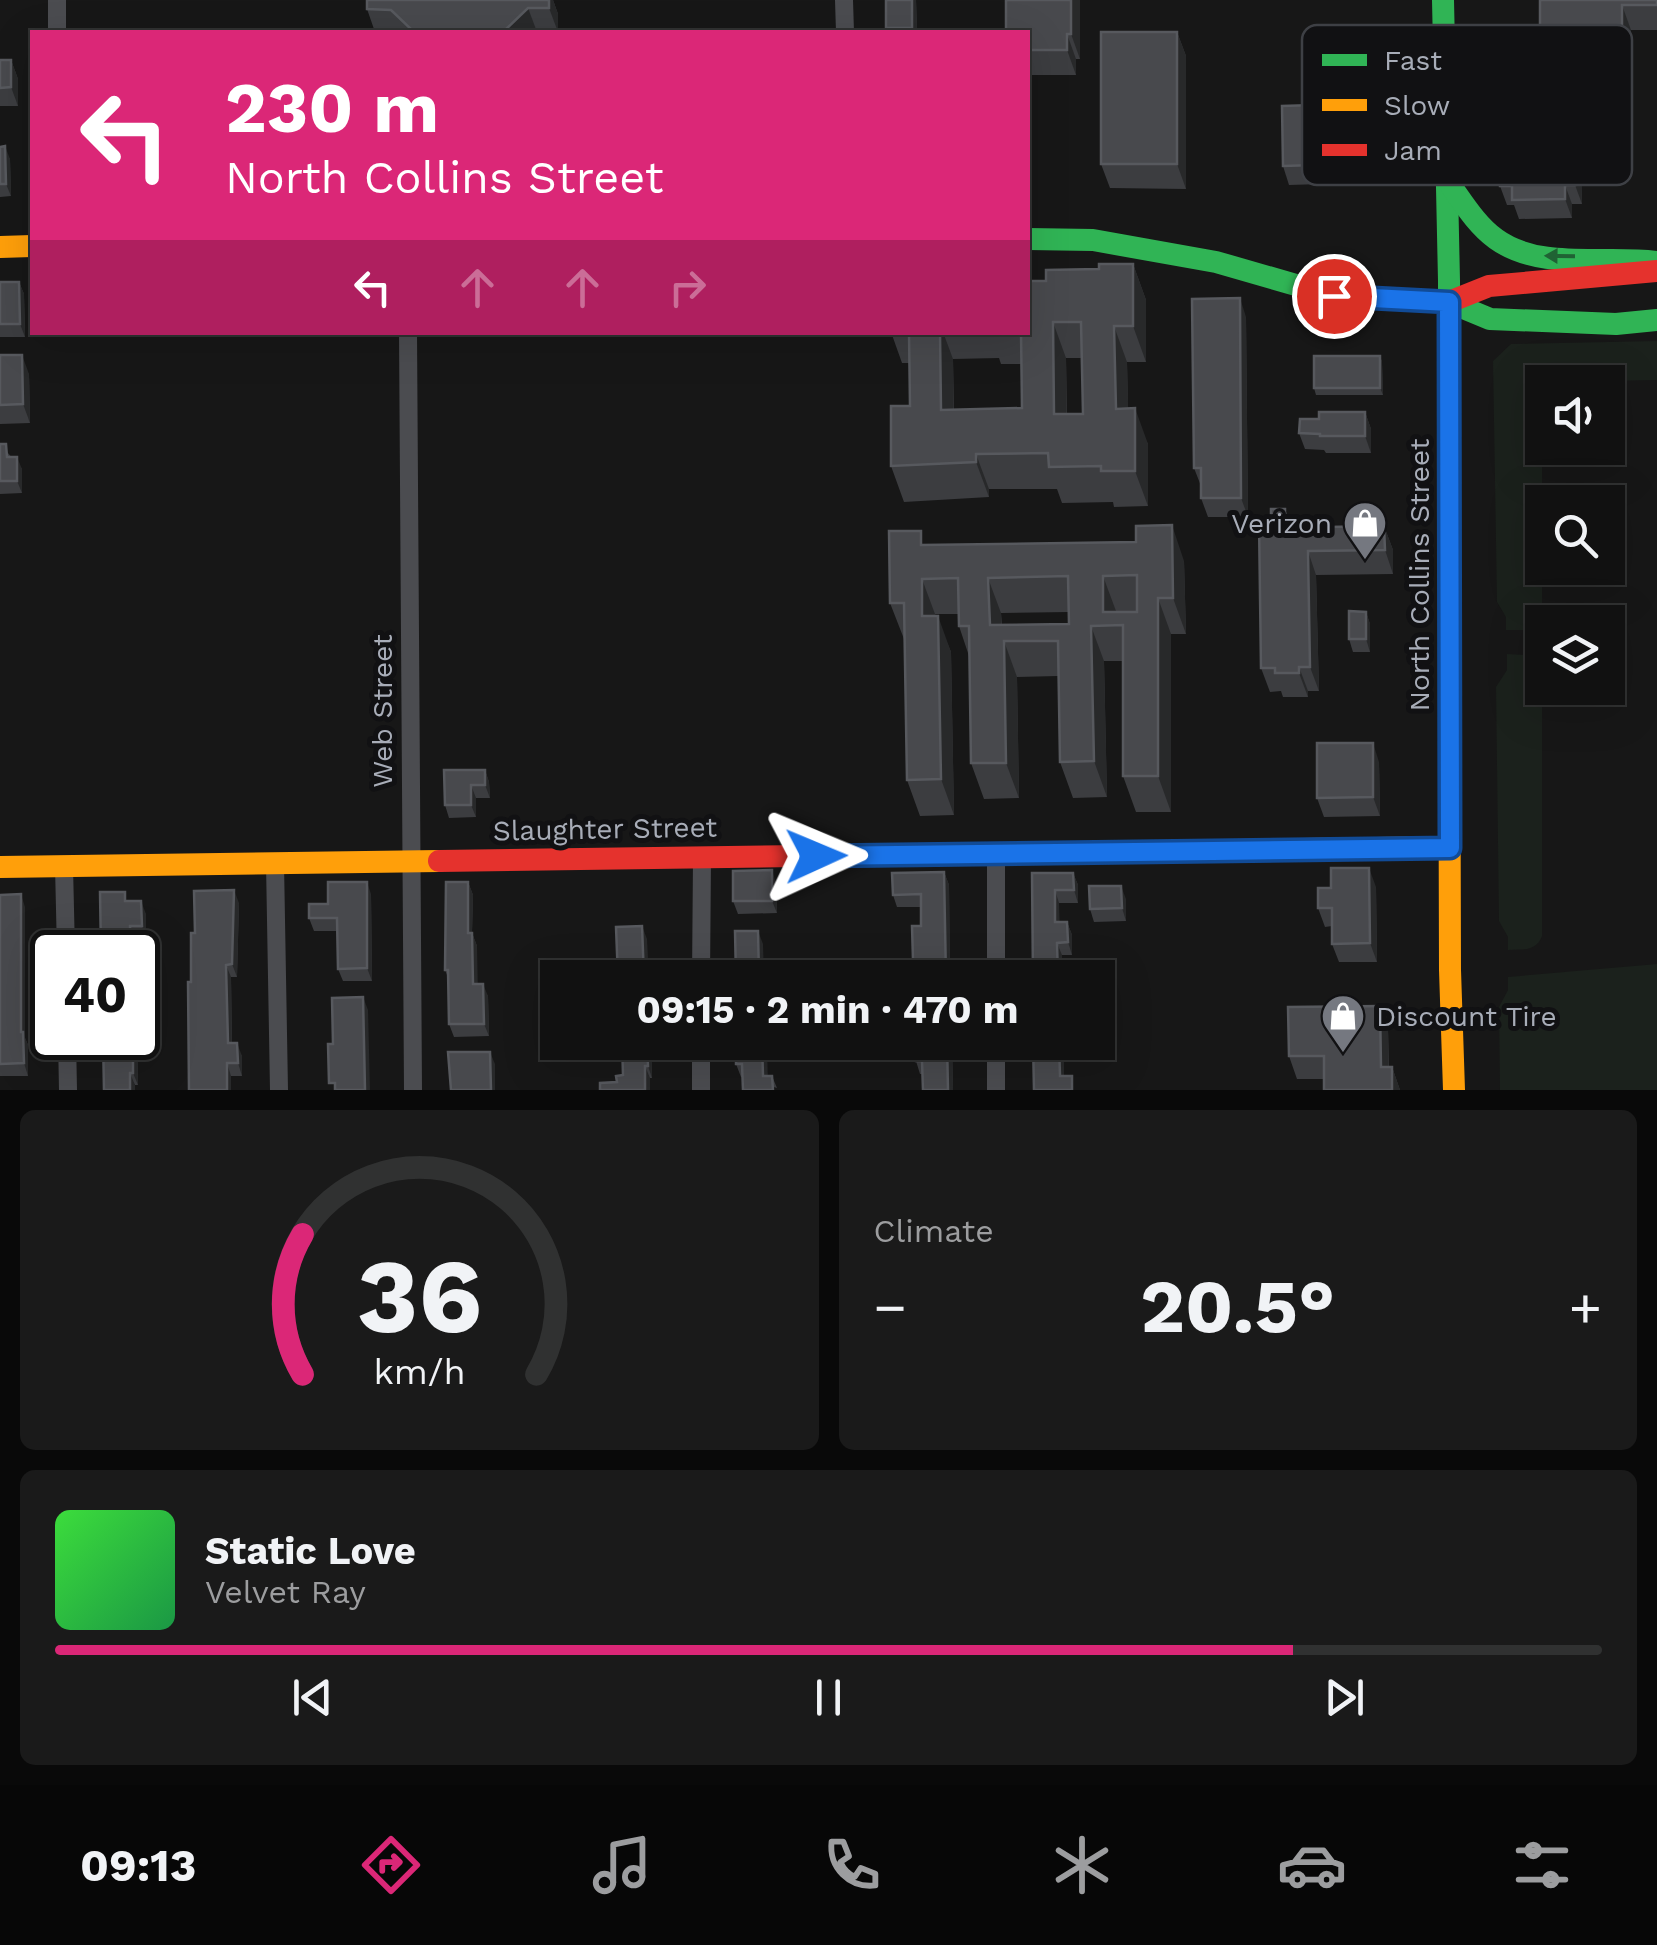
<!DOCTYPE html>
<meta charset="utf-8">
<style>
body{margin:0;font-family:"Work Sans",sans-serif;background:#1a1a1a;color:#f1f3f6;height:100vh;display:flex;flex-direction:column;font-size:38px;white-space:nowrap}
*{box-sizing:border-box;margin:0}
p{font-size:32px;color:#9c9d9f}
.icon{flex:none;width:55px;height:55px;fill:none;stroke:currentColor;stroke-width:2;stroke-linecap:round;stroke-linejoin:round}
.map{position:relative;height:1090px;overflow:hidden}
.side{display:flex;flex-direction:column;gap:20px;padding:20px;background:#090909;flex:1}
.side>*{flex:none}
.hud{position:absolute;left:30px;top:30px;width:1000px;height:305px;border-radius:0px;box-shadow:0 10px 40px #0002,0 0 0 2px #303131;background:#db2777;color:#fff;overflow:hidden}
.tools{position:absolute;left:1525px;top:365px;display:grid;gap:20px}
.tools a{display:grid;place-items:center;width:100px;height:100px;border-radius:0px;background:#111;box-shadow:0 10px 40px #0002,0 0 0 2px #303131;font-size:50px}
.speed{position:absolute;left:30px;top:930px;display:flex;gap:20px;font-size:50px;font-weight:700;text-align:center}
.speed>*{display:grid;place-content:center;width:130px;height:130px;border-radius:50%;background:#111;box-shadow:0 10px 40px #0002,0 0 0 2px #303131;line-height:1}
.speed .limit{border:5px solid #111;border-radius:15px;background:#fff;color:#111}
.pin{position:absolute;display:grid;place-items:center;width:85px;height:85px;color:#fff;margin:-42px;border:5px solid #fff;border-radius:50%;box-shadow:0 2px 10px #0007}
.me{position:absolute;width:110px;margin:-55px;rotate:89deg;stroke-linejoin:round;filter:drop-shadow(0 0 8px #0008)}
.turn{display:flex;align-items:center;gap:35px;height:210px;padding:0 30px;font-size:45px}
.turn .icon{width:130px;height:130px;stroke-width:2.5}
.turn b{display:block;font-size:70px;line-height:85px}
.lanes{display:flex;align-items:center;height:95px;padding:0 30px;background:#0003;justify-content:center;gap:50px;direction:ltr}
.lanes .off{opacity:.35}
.big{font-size:75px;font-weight:700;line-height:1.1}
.side .tile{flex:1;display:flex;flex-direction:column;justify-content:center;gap:15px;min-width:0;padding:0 35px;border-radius:15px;background:#1a1a1a}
.side .dial{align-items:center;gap:0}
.dial svg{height:260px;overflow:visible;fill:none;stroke:#303131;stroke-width:7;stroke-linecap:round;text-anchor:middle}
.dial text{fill:#f1f3f6;stroke:none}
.song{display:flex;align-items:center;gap:30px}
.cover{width:120px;height:120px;border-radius:15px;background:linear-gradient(135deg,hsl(120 70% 55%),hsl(140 70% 35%))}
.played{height:10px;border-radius:5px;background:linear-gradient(90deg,#db2777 80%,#303131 80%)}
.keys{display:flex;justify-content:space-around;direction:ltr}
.heat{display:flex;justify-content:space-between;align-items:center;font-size:55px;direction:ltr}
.side .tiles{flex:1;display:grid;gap:20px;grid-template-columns:1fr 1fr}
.tile:last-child{grid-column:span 2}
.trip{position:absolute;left:540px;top:960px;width:575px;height:100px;border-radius:0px;background:#111;box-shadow:0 10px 40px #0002,0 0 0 2px #303131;font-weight:700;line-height:100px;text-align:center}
.dock{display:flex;height:160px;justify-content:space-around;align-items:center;background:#070707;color:#9c9d9f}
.dock .icon{width:70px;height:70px}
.dock .active{color:#db2777}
.dock b{font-size:45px;color:#f1f3f6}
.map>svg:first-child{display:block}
</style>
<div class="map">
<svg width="1657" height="1090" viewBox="0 0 1657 1090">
<rect width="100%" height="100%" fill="#171717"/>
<g fill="#1b211c">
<path d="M1657,341V380L1542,382V630H1506V617L1497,602L1493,361L1511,344Z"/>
<path d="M1507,654L1542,656V936C1536,952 1523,949 1508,950V937L1499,921L1496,687L1507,670Z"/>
<path d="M1657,964V1090H1500L1499,1007L1508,990V977Z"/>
</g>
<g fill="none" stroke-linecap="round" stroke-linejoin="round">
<g stroke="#4b4c50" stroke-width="18">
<path d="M57,0V32"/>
<path d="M844,0L845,32"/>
<path d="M408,332L413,1090"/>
<path d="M996,854V978"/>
<path d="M275,863L279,1090"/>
<path d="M64,866L66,952"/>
<path d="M701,978L702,858"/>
<path d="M67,1038L68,1090"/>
<path d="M996,1042V1090"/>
<path d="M701,1090V1042"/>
</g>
<g stroke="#30b455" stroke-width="22">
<path d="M1443,0L1449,281V594"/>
<path d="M1446,179C1461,199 1475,224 1496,239C1540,271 1606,255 1657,262"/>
<path d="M1028,239L1093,240L1216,262L1334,296L1449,302L1490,319L1616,324L1657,320"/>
</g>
<g stroke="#ff9f0a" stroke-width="22">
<path d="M0,247L32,246"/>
<path d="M1449,594L1450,970L1454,1090"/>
<path d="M1305,849L1450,847"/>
<path d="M0,867L439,861"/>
</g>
<g stroke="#e5322d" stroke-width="22">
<path d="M1449,302L1489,286L1657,271"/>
<path d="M439,861L1305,849"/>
</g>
</g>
<g fill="#3c3d40" fill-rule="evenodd">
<path d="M553,0L558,14V32H375L367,9Z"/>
<path d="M886,0H916L917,32H888L886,28Z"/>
<path d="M1080,0V59H1076V75H1028V32Z"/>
<path d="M1540,0H1657V30H1631V51H1549L1540,26Z"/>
<path d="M1177,32L1186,56V189L1110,188L1101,164Z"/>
<path d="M0,60H11L18,79V106H0Z"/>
<path d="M1553,69V109H1537L1534,103Z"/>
<path d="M1321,124L1322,184L1289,185L1283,166Z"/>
<path d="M0,147L10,159L11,196L0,197Z"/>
<path d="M1564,148L1566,154H1574L1581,173L1582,204H1572V218L1519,219L1514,205H1507L1500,186L1512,155Z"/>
<path d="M1133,264L1146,300V362H1127L1128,408L1148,444V506L1114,507L1113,502L1062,503L1057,489H989V497L904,502L891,466L910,406L909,363H902L891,332H1028L1046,281L1099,269ZM999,358L1001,364H1022V408L954,410L953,359ZM1066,358H1082L1083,414H1067Z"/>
<path d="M0,282H19L24,294L25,337H0Z"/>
<path d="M1246,317L1248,517H1208L1201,498V486L1194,468Z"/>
<path d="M0,355L29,374L30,423L0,424Z"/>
<path d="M1380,356L1382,362L1383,395H1316L1314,388Z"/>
<path d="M1365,412L1371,429V453H1326L1324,450L1305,449L1299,433L1319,419Z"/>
<path d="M0,444L22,469V493L0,494Z"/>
<path d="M1285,509L1295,536L1327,535L1384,526L1393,550V574L1316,575L1319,691H1308V697H1283L1281,691L1270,692L1261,668L1271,520Z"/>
<path d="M926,545L1184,561L1186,634H1171V812H1136L1123,776V661H1104L1107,797L1073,798L1060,762L1058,676L1017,677L1019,798L984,799L971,763L969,656L959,626L958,614H935L951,652L954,815L920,816L907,780L904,639L890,603ZM1069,612V624L1002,625L1001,613Z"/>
<path d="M1366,612L1370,624V652H1353L1349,639Z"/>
<path d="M1379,762L1380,816L1324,817L1317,798Z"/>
<path d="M485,770L489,782L490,798H476V817L449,818L445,805Z"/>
<path d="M944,872L949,885L950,978H924V973H917L913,960L921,926V907H897L893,895Z"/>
<path d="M1032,873H1073L1078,885V903H1059V922H1067L1072,935V955H1062V978Z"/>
<path d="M468,882L473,895L472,933L477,946V984L488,996L489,1036L454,1037L449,1024V980L445,970Z"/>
<path d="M776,883L777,913L738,914L733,901Z"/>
<path d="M1376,887L1377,962H1339L1332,944V926L1325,927L1318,908Z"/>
<path d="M371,894L372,981H343L338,969L337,931H314L309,918L328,904Z"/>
<path d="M0,895L25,907V1038L28,1045V1076H0Z"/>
<path d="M1126,899V921L1094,922L1090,909Z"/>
<path d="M128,901L146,914V939H134L135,952H101Z"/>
<path d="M239,903L237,977H231L232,1043L242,1056V1076H231V1090H189L195,933Z"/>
<path d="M138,994L153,1006L154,1038H137L138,1085H135L103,1038H138Z"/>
<path d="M1388,1029L1389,1067H1392L1400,1090H1324V1079H1297L1289,1056Z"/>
<path d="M651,1042L652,1078H650V1090H600L617,1082Z"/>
<path d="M767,1042V1076H772L777,1088L741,1077L736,1064Z"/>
<path d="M898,1042H952L953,1090H923V1074H920L916,1061H903L898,1048Z"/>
</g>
<g fill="#28292a">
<path d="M549,0H553L558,14V32L549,8Z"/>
<path d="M912,0H916L917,32H914L912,28Z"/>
<path d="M1071,0H1080V59L1071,34Z"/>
<path d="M1622,5L1631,30V51L1622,26Z"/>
<path d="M528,8L537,32H503Z"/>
<path d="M1177,32L1186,56V189L1177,164Z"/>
<path d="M1067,34L1076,59V75L1067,50Z"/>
<path d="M11,60L18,79V106L11,87Z"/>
<path d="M1550,63L1553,69V109L1551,103Z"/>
<path d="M1314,105L1321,124L1322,184L1315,165Z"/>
<path d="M5,146L10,159L11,196L6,184Z"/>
<path d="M1574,154L1581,173L1582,204L1575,185Z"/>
<path d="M1565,185L1572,204V218L1565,199Z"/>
<path d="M1133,264L1146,300V362L1133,326Z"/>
<path d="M19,282L24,294L25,337L20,324Z"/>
<path d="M1240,298L1246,317L1248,517L1241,498Z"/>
<path d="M1053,322L1066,358L1067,450L1054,414Z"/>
<path d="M1114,326L1127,362L1129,444L1116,409Z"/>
<path d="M940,332H943L953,359L954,445L941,410Z"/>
<path d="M22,355L29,374L30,423L23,404Z"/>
<path d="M1380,356L1382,362L1383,395L1380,388Z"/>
<path d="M1135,408L1148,444V506L1135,471Z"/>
<path d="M1365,412L1371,429V453L1365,436Z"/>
<path d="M976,454L989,489V497L976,462Z"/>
<path d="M17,457L22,469V493L17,481Z"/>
<path d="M1285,509L1298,544V560L1285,520Z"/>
<path d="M1172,525L1184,561L1186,634L1173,598Z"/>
<path d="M1384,526L1393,550V574L1385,550Z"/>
<path d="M1308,551L1316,575L1319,691L1310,667Z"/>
<path d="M1103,576L1116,611L1103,612Z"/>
<path d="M988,578L1001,613L1003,661L990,625Z"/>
<path d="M922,579L935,614V652L922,616Z"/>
<path d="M1158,598L1171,634V812L1158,776Z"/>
<path d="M1366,612L1370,624V652L1366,639Z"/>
<path d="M938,616L951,652L954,815L941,779Z"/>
<path d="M1091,626L1104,661L1107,797L1094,761Z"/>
<path d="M1004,641L1017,677L1019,798L1006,763Z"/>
<path d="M1299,667L1308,691V697L1299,673Z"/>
<path d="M1373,743L1379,762L1380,816L1373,797Z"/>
<path d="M485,770L489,782L490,798L485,785Z"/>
<path d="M471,785L476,798V817L471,805Z"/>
<path d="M1369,868L1376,887L1377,962L1370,943Z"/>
<path d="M772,870L776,883L777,913L772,901Z"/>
<path d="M944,872L949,885L950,978H946Z"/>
<path d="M1073,873L1078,885V903L1074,890Z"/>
<path d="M367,882L371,894L372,981L367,968Z"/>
<path d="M468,882L473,895L472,933L477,946L478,997L473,984L468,933Z"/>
<path d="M1121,886L1126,899V921L1122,908Z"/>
<path d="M234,890L239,903L237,977L232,964Z"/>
<path d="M1055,890L1059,903L1060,935L1055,922Z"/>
<path d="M21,894L25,907V1038L28,1045V1076L24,1063L21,1032Z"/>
<path d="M141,901L146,914V939L142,926Z"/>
<path d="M1067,922L1072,935V955L1068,942Z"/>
<path d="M130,926L134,939L135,952H131Z"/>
<path d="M642,926L647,939L649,978H644Z"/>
<path d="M758,931L763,944L764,978L759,975Z"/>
<path d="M1057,943L1062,955V978H1058Z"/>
<path d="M226,965L231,977L232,1056L228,1043Z"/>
<path d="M483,984L488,996L489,1036L484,1024Z"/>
<path d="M148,994L153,1006L154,1038L149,1025Z"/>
<path d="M363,997L368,1010L370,1090H365Z"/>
<path d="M1380,1006L1388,1029L1389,1090L1381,1067Z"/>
<path d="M133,1038H137L138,1085L133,1073Z"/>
<path d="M647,1042H651L652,1078L648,1066Z"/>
<path d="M762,1042H767L768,1088L763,1076Z"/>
<path d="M947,1042H952L953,1090H948Z"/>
<path d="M1059,1042H1064V1089L1060,1076Z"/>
<path d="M237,1043L242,1056V1076L238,1063Z"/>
<path d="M490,1052L495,1064V1090H491Z"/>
<path d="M227,1063L231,1076V1090H227Z"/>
<path d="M645,1066L650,1078V1090H645Z"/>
<path d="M1392,1067L1400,1090H1392Z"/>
<path d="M130,1073L135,1085V1090H130Z"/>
</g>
<g fill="#48494d" stroke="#57595e" stroke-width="2.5" fill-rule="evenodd">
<path d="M367,0H549V8H528L503,32H414L391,10L367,9Z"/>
<rect x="886" y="0" width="26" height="28"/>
<path d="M1006,0H1071V34H1067V50H1028V32H1006Z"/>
<path d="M1540,0H1657V5H1622V26H1540Z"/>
<rect x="1101" y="32" width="76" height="132"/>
<path d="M0,60H11V87L0,88Z"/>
<path d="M1314,105L1315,165L1283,166L1282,106Z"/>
<path d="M5,146L6,184H0V147Z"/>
<path d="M1564,148V154H1574L1575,185H1565V199L1512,200V186H1500V155H1512V149Z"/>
<path d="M1099,264H1133V326H1114L1116,409L1135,408V471H1101V466L1049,467L1048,453L976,454V462L891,466V406H910L909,332H940L941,410L1022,408L1021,332H1028V281H1046V270L1099,269ZM1053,322H1081L1083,414H1054Z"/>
<path d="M0,282H19L20,324H0Z"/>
<path d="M1240,298L1241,498H1201V468H1194L1192,299Z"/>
<path d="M0,355H22L23,404L0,405Z"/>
<rect x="1314" y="356" width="66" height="32"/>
<path d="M1319,412H1365V436H1320V434L1299,433L1300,419H1319Z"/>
<path d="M0,444H6L7,457H17V481H0Z"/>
<path d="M1271,509H1285V520H1289L1290,536L1327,535V527L1384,526L1385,550L1308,551L1310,667H1299V673H1275V668H1261L1259,521L1271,520Z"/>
<path d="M1172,525L1173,598H1158V776H1123V625L1091,626L1094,761L1060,762L1058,641H1004L1006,763H971L969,626H959L958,578L922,579V616H938L941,779L907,780L904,603H890L889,531H921V545L1136,542V526ZM1137,575V612H1103V576ZM1068,576L1069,624L990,625L988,578Z"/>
<path d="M1349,611L1366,612V639H1349Z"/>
<path d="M1317,743H1373V797L1317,798Z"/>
<path d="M444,770H485V785H471V805H445Z"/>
<path d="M1331,868H1369L1370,943L1332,944V908H1318V888H1331Z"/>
<path d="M772,870V901H733V871Z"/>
<path d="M944,872L946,978H924V960H913L912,926H921V894L893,895L892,873Z"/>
<path d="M1032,873H1073L1074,890H1055V922H1067L1068,942L1057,943L1058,978H1033Z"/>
<path d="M328,882H367V968L338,969L337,918H309V904H328Z"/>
<path d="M446,882H468V933H472L473,984H483L484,1024H449L448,970H445Z"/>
<path d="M1089,886H1121L1122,908L1090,909Z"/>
<path d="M234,890L232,964L226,965L228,1043H237L238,1063H227V1090H189L188,982H191V933H195L194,891Z"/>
<path d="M100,892H125V901H141L142,926H130L131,952H101Z"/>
<path d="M21,894V1032H23L24,1063L0,1064V895Z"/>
<path d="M642,926L644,978H618L616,927Z"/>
<path d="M735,931H758L759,975H766L767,978H736Z"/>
<path d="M138,994H148L149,1025H138Z"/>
<path d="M363,997L365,1090H335V1083H329L328,1044H333L332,998Z"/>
<path d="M1380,1006L1381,1067H1392V1090H1324V1056H1289L1288,1007Z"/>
<path d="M103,1038H133V1073H130V1090H104Z"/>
<path d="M622,1042H647L648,1066H645V1090H600V1083L617,1082L616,1076L623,1075Z"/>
<path d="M736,1042H762L763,1076H772L773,1090H743L742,1064H736Z"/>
<path d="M898,1042H947L948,1090H923L922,1061H916V1048H898Z"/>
<path d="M1033,1042H1059L1060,1076H1072V1090H1034Z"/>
<path d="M448,1052H490L491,1090H451Z"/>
</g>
<defs><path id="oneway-solid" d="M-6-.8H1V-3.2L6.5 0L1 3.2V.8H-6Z" transform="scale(2.5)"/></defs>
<use fill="#206234" href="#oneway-solid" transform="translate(1560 256) rotate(-179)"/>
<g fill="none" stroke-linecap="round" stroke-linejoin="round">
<g stroke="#114b97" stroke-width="25">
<path id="route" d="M816,856L1450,848L1449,302L1334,296"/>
</g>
<use href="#route" stroke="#1a73e8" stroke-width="18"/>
</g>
<defs>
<g id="shop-pin" transform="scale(2.25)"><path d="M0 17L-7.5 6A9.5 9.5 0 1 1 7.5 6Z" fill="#757880" stroke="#111113"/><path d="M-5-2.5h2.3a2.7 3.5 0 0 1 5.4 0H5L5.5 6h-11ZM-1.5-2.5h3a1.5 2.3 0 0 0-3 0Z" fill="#fff"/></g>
</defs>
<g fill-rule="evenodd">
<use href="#shop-pin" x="1365" y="523"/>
<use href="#shop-pin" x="1343" y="1016"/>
</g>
<g text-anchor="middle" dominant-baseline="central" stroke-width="10" stroke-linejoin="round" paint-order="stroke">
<g font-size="28" fill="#a8adb8" stroke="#111113" text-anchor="end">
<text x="1332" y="523">Verizon</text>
<text x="1376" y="1016" text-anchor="start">Discount Tire</text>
</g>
<g font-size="28" fill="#a8adb8" stroke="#111113">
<text transform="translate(1419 575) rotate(-90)">North Collins Street</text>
<text transform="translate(382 711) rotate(-90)">Web Street</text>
<text transform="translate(605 829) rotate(-1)">Slaughter Street</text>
</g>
</g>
<rect x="1302" y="25" width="330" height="160" rx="15" fill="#111113" stroke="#3e4045" stroke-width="2.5"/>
<rect x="1322" y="54" width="45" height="12" fill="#30b455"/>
<rect x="1322" y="99" width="45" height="12" fill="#ff9f0a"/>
<rect x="1322" y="144" width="45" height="12" fill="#e5322d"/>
<g font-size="28" fill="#a8adb8">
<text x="1384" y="70">Fast</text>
<text x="1384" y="115">Slow</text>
<text x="1384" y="160">Jam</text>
</g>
</svg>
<div class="tools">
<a><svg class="icon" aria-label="sound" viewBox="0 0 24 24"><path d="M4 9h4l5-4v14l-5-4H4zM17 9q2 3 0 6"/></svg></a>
<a><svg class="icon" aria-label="search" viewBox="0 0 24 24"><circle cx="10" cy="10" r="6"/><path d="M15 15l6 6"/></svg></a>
<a><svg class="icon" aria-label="layers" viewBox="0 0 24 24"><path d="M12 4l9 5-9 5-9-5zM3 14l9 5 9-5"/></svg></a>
</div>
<div class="speed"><div class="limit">40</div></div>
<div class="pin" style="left:1334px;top:296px;background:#d93025"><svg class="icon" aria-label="arrive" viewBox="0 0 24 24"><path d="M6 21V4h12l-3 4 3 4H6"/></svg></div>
<svg class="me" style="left:816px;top:856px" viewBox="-20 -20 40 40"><path d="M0-17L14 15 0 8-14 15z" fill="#1a73e8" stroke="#fff" stroke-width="4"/></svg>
<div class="trip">09:15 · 2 min · 470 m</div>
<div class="hud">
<div class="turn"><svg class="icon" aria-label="left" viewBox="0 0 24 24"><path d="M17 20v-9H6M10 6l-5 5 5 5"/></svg><div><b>230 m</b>North Collins Street</div></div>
<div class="lanes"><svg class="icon" aria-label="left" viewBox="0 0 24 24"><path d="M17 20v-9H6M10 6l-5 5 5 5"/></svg><svg class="icon off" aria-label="ahead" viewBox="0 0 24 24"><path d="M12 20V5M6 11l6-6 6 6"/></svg><svg class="icon off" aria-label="ahead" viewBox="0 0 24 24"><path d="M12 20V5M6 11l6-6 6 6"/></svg><svg class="icon off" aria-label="right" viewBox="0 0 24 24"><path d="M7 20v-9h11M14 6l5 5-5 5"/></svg></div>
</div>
</div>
<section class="side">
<div class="tiles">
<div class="tile dial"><svg viewBox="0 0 100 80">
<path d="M14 69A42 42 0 1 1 86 69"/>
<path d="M14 69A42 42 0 0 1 14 26" stroke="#db2777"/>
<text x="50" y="56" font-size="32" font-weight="700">36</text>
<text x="50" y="72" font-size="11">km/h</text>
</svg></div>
<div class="tile"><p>Climate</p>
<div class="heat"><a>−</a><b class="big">20.5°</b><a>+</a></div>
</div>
<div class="tile">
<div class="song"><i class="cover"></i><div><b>Static Love</b><p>Velvet Ray</p></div></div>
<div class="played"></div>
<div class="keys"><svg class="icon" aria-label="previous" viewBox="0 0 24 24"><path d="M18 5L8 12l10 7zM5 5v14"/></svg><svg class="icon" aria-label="pause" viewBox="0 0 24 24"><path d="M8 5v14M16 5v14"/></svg><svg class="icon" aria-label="next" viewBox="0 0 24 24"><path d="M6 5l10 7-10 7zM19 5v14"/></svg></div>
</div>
</div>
</section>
<nav class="dock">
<b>09:13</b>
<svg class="icon active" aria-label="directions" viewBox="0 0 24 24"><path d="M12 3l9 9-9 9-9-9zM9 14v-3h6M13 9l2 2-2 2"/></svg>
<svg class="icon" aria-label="music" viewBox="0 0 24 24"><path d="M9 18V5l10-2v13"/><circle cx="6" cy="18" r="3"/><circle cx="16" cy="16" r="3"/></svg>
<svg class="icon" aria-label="phone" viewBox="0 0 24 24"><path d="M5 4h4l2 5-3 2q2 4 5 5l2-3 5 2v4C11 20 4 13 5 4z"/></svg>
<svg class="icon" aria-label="climate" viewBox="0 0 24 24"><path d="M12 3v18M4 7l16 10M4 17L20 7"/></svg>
<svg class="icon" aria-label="car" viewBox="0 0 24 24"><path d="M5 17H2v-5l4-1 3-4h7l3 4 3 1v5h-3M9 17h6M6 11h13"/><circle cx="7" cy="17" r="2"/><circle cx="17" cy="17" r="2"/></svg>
<svg class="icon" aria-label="filters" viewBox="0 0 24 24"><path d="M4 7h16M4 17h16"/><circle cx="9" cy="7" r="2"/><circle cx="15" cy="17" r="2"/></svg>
</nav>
